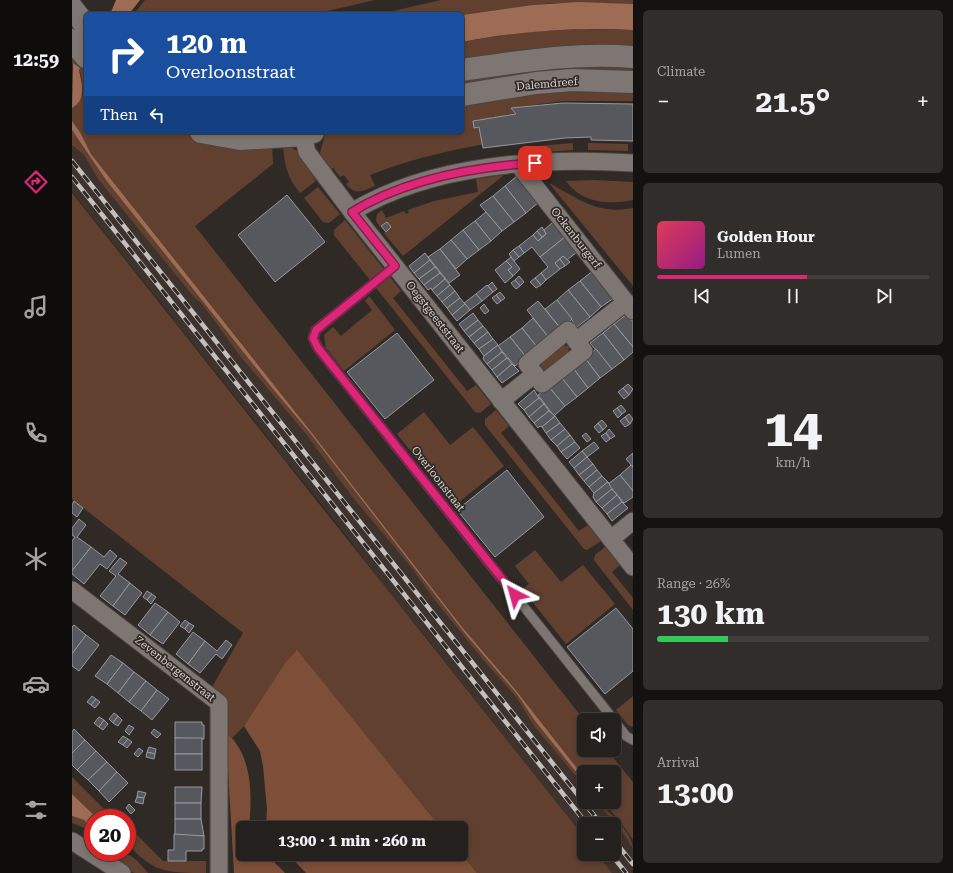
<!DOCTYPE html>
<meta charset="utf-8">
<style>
body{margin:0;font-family:"Roboto Serif",serif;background:#302d2a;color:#f1f3f6;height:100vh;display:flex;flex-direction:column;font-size:15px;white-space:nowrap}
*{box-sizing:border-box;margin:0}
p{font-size:13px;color:#a3a3a4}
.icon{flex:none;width:22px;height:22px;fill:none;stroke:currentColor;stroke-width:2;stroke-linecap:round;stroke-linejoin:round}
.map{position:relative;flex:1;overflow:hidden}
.side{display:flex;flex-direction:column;gap:10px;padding:10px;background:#141210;width:320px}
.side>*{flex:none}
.top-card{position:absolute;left:12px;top:12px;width:380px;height:122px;border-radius:6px;box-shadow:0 2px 6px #0003,0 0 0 1px #413e3b;background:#1a4fa0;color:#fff;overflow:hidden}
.fabs{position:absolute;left:505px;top:713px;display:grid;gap:8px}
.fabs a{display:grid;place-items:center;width:44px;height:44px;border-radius:6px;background:#24201d;box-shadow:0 2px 6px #0003,0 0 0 1px #413e3b;font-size:20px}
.speed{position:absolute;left:12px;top:809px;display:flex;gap:8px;font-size:20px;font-weight:700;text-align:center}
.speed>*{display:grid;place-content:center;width:52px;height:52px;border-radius:50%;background:#24201d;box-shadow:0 2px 6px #0003,0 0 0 1px #413e3b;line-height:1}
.speed .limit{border:6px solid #d22;background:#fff;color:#111}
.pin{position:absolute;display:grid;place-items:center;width:34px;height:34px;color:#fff;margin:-17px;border-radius:8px;box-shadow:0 2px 6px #0006}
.me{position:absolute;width:44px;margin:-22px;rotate:321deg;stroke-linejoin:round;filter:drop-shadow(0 0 3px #0008)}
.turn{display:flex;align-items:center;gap:14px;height:84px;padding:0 16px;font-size:18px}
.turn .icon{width:52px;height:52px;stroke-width:2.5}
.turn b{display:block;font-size:28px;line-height:34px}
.then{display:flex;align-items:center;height:38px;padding:0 16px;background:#0003;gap:8px;font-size:15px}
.big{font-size:30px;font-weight:700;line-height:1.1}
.side .widget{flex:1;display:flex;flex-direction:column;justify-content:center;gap:6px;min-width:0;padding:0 14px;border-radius:6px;background:#302d2a}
.side .dial{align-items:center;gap:0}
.dial b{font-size:52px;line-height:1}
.song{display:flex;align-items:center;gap:12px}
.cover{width:48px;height:48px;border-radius:6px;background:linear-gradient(135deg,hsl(350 70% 55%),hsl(310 70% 35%))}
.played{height:4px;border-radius:2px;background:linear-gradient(90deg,#db2777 55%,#413e3b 55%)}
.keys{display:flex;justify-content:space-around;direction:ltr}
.heat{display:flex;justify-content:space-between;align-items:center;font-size:22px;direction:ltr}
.charge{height:6px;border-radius:3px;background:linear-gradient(90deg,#34c759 26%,#413e3b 0)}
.trip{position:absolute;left:164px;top:821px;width:232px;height:40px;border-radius:6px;background:#24201d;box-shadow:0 2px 6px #0003,0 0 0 1px #413e3b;font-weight:700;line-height:40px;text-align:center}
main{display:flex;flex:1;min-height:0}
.tabs{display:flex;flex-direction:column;width:72px;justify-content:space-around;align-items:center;background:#0e0d0c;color:#a3a3a4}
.tabs .icon{width:28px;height:28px}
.tabs .on{color:#db2777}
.tabs b{font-size:18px;color:#f1f3f6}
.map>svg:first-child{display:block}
</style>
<main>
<nav class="tabs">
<b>12:59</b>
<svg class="icon on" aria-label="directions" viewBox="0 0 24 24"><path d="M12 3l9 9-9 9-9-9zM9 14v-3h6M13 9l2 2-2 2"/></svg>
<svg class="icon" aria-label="music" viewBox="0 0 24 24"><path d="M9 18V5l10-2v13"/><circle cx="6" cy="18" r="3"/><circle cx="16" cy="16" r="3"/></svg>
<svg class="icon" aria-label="phone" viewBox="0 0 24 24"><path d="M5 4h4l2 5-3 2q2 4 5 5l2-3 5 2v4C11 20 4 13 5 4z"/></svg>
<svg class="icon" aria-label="climate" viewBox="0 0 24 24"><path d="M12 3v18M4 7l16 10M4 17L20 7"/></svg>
<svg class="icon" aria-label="car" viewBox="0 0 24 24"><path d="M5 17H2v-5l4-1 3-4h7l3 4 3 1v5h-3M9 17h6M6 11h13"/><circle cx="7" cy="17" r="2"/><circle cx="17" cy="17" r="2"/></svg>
<svg class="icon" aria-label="filters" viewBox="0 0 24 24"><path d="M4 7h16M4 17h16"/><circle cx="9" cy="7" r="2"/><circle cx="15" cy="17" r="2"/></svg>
</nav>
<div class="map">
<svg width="561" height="873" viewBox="0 0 561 873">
<rect width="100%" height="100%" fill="#302a27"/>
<path fill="#3e322c" d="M0,145L12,155L26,179L120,295L130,304L168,356L233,433L281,498L339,567L361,598L444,697L462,726L512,786V802H524L548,828L561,849V873H540L524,854H542V824H512V838L342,622L317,593L277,539L218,465L213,462L203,446L110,330L107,328L97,313L0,192Z"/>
<g fill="#614030">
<path d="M73,0H303L242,14H62Z"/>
<path d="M369,0H561V4L480,3L390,15L308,14Z"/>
<path d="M511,29L561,30V53L390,65V42L450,32Z"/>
<path d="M0,55L14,72V132H115L123,135L200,143L201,164L123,226L512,720V750H535L561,782V840L550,824L531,802H542V772H512V777L442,688L390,627L240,433L19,154L8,132L0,121V108L11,94V89L8,71L1,63L0,64Z"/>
<path d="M561,65V74L390,86V77L438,69Z"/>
<path d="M561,86V101H491L439,108L453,126L438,127L436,114L433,115L435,128L424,130L422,116L420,117L422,130L406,119L413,144C373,151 336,160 298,175L303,186C291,191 283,196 274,184L277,182L272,175L268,177L261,168L258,170L249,157L248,153L253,135L263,132H390V98Z"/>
<path d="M0,130L48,197L200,388L238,433L395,636L445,693L463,721L512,782V786L462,726L444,697L413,662L361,598L339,567L281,498L233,433L168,356L130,304L120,295L26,179L12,155L0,145Z"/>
<path d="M501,143V150L472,152L465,146Z"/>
<path d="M516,143L556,144V151L516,150Z"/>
<path d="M211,144L228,152L244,181L228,193C215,178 212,163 211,144Z"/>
<path d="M432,175L331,256L312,233L319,227L315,222L308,227L304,221L305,214L310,210L314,218L332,211L334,214L337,213L336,210L362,201L406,192L404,179Z"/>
<path d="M522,180L561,182V200C536,205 510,203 494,181Z"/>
<path d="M477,183C507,199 525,215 561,208V286Z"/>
<path d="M246,187L268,214L257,223L251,222L232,198Z"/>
<path d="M0,193L512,837V854H525L540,873H405L389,853V828H369L225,651L172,726L160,738L156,734L154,735L140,687L171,633L0,499Z"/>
<path d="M273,220L329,291L321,298L395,391L404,385L419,404L408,413L403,412L262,235V230Z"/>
<path d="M297,296L323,330L272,371L254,348L252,335L261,327L269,336L300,310L293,301Z"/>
<path d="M490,345L497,346L496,355L476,371H471L468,368L469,361Z"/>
<path d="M424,410L437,426L429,433L507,531L516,525L529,541L515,550L512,549L413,425V419Z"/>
<path d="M352,412L378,445L401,427L432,466L382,506L325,434Z"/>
<path d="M533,547L548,565L540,572L561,598V610L522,560L523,555Z"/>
<path d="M463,550L489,582L511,565L543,604L494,644L450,589L457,584L443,566Z"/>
<path d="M561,696V727L556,725L544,710Z"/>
<path d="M0,777L38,815L35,818H25L0,794Z"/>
<path d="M524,802H528C538,815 561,832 561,849L548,828Z"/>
<path d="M0,816L12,820L21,830V847L10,841L15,829L0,823Z"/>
<path d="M55,825L91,861H134V873C96,873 81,873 55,843Z"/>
<path d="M29,852C57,852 58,852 76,873H62Z"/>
</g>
<g fill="#7e4f38">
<path d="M225,650L369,828H194L195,809L191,766L188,751L172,726L214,662Z"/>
<path d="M156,734C181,758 180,796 177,828H171V854H194L213,873H162L154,735Z"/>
<path d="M389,853L405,873H234L216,854Z"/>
</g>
<g fill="#9e6c54">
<path d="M44,0H68L57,14H41L39,12Z"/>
<path d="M506,2L561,4V30C503,27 447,31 390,42V15L461,5Z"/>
<path d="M1,63L8,68L7,70C10,85 15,99 0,108Z"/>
<path d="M0,121L8,132L19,154L240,433L390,627L442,688L512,777V782L463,721L445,694L395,636L238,433L200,388L34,180L0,130Z"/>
<path d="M0,794L25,818H21V830L12,820L0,816Z"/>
</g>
<g fill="#56585e" stroke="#96989f">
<path d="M491,103L561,104V141L519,140V137L493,138L411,148L407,127L402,128L401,121L444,114L439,108Z"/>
<path d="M445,176L467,202L454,213L433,186Z"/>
<path d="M433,186L454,213L442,222L421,196Z"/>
<path d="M215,195L253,242L203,282L166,235Z"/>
<path d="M421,196L442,222L430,231L408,205Z"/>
<path d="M414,212L430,231L419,241L403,221Z"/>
<path d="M403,221L419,241L407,250L391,230Z"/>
<path d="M315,222L319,227L314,232L309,226Z"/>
<path d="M481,222L493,237L468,257L460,247L452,253L447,246L461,235L466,241L474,234L472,230Z"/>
<path d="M470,227L474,234L470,237L465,231Z"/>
<path d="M391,230L407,250L395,259L379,240Z"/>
<path d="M465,231L470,237L466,241L461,235Z"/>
<path d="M493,237L505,252L495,260L491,256L483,263L488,269L474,280L469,273L476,267L468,257Z"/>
<path d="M379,240L395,259L384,269L368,249Z"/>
<path d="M447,246L452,253L447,257L441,250Z"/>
<path d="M368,249L388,275L377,283L356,257Z"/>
<path d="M441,250L447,257L442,261L437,254Z"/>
<path d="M353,253L358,260L342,273L337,266Z"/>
<path d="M491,256L498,262L493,266L488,259Z"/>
<path d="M439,257L448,269L441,276L436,270L440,267L434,261Z"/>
<path d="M488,259L493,266L488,269L483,263Z"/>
<path d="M358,260L363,267L347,279L342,273Z"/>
<path d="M434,261L440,267L436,270L441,276L433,283L423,270Z"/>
<path d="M363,267L368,273L352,285L347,279Z"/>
<path d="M522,270L542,298L529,307L508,281Z"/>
<path d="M368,273L373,279L360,290L359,288L356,290L352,285Z"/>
<path d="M469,273L474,280L469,285L463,278Z"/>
<path d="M447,276L452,282L448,286L443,280Z"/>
<path d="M463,278L469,285L464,288L458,282Z"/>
<path d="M373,279L378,285L365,296L360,290Z"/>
<path d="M443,280L448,286L444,289L439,283Z"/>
<path d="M508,281L529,307L518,317L496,290Z"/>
<path d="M420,282L425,289L421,292L416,286Z"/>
<path d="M378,285L383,291L370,302L365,296Z"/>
<path d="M415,285L421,292L410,301L404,294Z"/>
<path d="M496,290L518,317L505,327L485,300Z"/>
<path d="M383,291L388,298L375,308L370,302Z"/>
<path d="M428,292L433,298L429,301L424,295Z"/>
<path d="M404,294L410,301L398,310L392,303Z"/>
<path d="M424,295L429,301L425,304L420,298Z"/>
<path d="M388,298L393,304L380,315L375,308Z"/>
<path d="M485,300L500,319L489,329L473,309Z"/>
<path d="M466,301L489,329L477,338L455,310Z"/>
<path d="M393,304L398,310L385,321L380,315Z"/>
<path d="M412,304L417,311L413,314L408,308Z"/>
<path d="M401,313L406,320L392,331L387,324Z"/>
<path d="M555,314L560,321L561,320V347L542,324Z"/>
<path d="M461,318L477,338L465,347L450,328Z"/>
<path d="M406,320L411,326L397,337L392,331Z"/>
<path d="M542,324L561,347V352L552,360L531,333Z"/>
<path d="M411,326L416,332L402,343L397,337Z"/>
<path d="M450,328L465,347L454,357L438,337Z"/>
<path d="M416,332L421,339L407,349L402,343Z"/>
<path d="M325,333L362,380L313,419L275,372Z"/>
<path d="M531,333L552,360L540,369L518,343Z"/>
<path d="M438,337L454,357L443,366L426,346Z"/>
<path d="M421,339L426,345L412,356L407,349Z"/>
<path d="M426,345L430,352L415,364L411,359L412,356Z"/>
<path d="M524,349L540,369L528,378L513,358Z"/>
<path d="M430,352L435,358L420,370L415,364Z"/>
<path d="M435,358L440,364L425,377L420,370Z"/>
<path d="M513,358L528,378L516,388L501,368Z"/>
<path d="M440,364L447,371L430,383L425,377Z"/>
<path d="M501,368L516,388L505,397L489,377Z"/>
<path d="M489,377L505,397L493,406L477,387Z"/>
<path d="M556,384L561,389L557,395L551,388Z"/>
<path d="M477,387L493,406L482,416L466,395Z"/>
<path d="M551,388L557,395L552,399L546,392Z"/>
<path d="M462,390L467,398L452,410L446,404Z"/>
<path d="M467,398L472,404L457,417L452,410Z"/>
<path d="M472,404L477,411L462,423L457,417Z"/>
<path d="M549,405L554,411L550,414L545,408Z"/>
<path d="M545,408L550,414L546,418L541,411Z"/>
<path d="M477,411L483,416L470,427L468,426L466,428L462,423Z"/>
<path d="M557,414L561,419L558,424L553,417Z"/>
<path d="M483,416L488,423L474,433L470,427Z"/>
<path d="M553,417L558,424L553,427L548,421Z"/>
<path d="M530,420L535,426L531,430L526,423Z"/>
<path d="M488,423L493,429L479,440L474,433Z"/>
<path d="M526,423L531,430L527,433L522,427Z"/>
<path d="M493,429L498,435L485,446L479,440Z"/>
<path d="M537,429L543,436L538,439L534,433Z"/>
<path d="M514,433L519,439L515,442L510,436Z"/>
<path d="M534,433L538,439L534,442L529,436Z"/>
<path d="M498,435L503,442L489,452L485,446Z"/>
<path d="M503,442L508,448L495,459L489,452Z"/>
<path d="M522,442L527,448L515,457L510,451Z"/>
<path d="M510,451L515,457L502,468L497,462Z"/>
<path d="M561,453V467L554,459Z"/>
<path d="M515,457L521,464L507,475L502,468Z"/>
<path d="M521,464L525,470L512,481L507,475Z"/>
<path d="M559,465L561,467V491L548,475Z"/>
<path d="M435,470L472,517L423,557L385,510Z"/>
<path d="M525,470L530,476L517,487L512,481Z"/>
<path d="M548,475L561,491V497L552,503L536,484Z"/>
<path d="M530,476L536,482L522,493L517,487Z"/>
<path d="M536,482L540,489L524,502L521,497L522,493Z"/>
<path d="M540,489L545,495L530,508L524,502Z"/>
<path d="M545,495L550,502L535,514L530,508Z"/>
<path d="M2,501L11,508L5,517L0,513V505Z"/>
<path d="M550,502L556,508L540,521L535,514Z"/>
<path d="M7,519L14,525L5,537L19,547L0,571V541L3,537L0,535V528Z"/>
<path d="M19,547L32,557L38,550L45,556L35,569L28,564L12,584L0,574V571Z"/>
<path d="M48,558L55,563L46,574L58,583L41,606L28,596L44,576L37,571Z"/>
<path d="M58,583L70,593L53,615L41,606Z"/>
<path d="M75,591L80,594L75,600L71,597Z"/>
<path d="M80,594L84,597L79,604L75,600Z"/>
<path d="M83,603L96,612L78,635L66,625Z"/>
<path d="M544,608L561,629V671L533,694L495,647Z"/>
<path d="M96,612L108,622L91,644L78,635Z"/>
<path d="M113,620L117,623L113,629L108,626Z"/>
<path d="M117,623L122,626L117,633L113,629Z"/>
<path d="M2,625L14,635L0,654V627Z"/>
<path d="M121,632L133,641L116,664L104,654Z"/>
<path d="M14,635L27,645L7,671L0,666V654Z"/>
<path d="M154,640L160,645L150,659L144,654L128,673L116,664L133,641L145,651Z"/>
<path d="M39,655L51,663L35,684L23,676Z"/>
<path d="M51,663L62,672L46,693L35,684Z"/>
<path d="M62,672L74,681L57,702L46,693Z"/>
<path d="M74,681L85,690L69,711L57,702Z"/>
<path d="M85,690L97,699L80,720L69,711Z"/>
<path d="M20,696L24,699L19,705L15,702Z"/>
<path d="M24,699L28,702L23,708L19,705Z"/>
<path d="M42,713L46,716L41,723L37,719Z"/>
<path d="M46,716L50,720L46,726L41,723Z"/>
<path d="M27,717L32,720L27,727L22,723Z"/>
<path d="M32,720L36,724L31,730L27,727Z"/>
<path d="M103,722H130V725H132V739L103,738Z"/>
<path d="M57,725L62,728L57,735L53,731Z"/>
<path d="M2,729L13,740L0,753V732Z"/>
<path d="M82,729L89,734L85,738L79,733Z"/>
<path d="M51,736L56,739L51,745L46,742Z"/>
<rect x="103" y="738" width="27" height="16"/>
<path d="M56,739L60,742L55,748L51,745Z"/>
<path d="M13,740L24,751L5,770L0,765V753Z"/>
<path d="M77,747L84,749L83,754L75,752Z"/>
<path d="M67,748L71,751L66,757L62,754Z"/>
<path d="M24,751L35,762L16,780L5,770Z"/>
<path d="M75,752L83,754L82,759L74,757Z"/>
<rect x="103" y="754" width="27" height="16"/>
<path d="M35,762L45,772L27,791L16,780Z"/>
<path d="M45,772L56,783L37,802L27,791Z"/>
<path d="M103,787H130L129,803H103Z"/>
<path d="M66,791L74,793L72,798L65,797Z"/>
<path d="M65,797L72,798L71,804L63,802Z"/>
<rect x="103" y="803" width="26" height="16"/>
<path d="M57,804L63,810L59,814L54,808Z"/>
<path d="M103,819H129L132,836L103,835Z"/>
<path d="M102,834L132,836V849H130V851H114V861H96V850H102Z"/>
</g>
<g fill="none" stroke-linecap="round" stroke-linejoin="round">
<g stroke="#4a4542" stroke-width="11">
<g id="lane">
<path d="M323,266L244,330L241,338L246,348L542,720"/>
<path d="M542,720L554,736L561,740"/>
</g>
</g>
<g stroke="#4a4542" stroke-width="19">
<g id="street">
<path d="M231,135L235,152L280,212L561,567"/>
<path d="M449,164L451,171L561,311"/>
<path d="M280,212C358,164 472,157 561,163"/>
<path d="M463,374L470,384L512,351L504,341"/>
<path d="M429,401L463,374L455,364L496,330L504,341L554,302"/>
<path d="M539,539L561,521"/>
<path d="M0,590L147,703V873"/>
<path d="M0,841L50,873"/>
</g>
</g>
<g stroke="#4a4542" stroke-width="24">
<g id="secondary">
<path d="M0,8L14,26"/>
<path d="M0,40L14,57"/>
<path d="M390,70C447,62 503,52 561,57"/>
<path d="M390,95L464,83L500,80L561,82"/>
<path d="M129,132L168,139L231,135L241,132"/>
</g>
</g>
<use href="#lane" stroke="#7d7672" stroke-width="9"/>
<use href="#street" stroke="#7d7672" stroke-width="17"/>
<use href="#secondary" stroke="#7d7672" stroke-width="22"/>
<g stroke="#c4c0be" stroke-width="4.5">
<g id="rail">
<path d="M0,161L529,824"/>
<path d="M0,177L515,824"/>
<path d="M542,840L561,864"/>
<path d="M539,854L554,873"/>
</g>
</g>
<use href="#rail" stroke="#302a27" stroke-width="3" stroke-dasharray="9" stroke-linecap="butt"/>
</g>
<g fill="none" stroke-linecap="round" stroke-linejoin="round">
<g stroke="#8e194d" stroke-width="10">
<path id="route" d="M443,595L246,348L241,338L244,330L323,266L280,212C334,179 401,167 463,163"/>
</g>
<use href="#route" stroke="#db2777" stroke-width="7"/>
</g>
<g text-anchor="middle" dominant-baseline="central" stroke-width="3.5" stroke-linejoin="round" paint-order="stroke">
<g font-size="11" fill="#d8d4d2" stroke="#302a27">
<text transform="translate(475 84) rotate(-5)">Dalemdreef</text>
<text transform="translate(504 238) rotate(52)">Ockenburgerf</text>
<text transform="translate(363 317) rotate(52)">Oegstgeeststraat</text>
<text transform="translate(366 479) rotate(52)">Overloonstraat</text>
<text transform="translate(103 669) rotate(38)">Zevenbergenstraat</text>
</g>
</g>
</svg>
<div class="fabs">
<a><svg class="icon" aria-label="sound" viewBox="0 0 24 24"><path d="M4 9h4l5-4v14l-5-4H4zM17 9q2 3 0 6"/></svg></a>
<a>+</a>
<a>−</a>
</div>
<div class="speed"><div class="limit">20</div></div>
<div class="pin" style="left:463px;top:163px;background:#d93025"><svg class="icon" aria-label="arrive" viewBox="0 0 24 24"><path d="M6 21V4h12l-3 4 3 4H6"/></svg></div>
<svg class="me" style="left:443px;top:595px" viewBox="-20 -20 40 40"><path d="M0-17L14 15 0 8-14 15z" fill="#db2777" stroke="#fff" stroke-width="4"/></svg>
<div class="trip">13:00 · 1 min · 260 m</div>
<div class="top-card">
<div class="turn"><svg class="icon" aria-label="right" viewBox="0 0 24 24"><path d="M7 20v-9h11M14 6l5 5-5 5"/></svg><div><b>120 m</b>Overloonstraat</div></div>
<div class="then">Then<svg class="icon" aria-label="left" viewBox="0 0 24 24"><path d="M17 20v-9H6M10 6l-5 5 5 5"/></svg></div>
</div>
</div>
<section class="side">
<div class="widget"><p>Climate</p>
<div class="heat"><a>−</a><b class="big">21.5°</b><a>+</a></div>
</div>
<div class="widget">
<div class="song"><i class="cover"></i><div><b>Golden Hour</b><p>Lumen</p></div></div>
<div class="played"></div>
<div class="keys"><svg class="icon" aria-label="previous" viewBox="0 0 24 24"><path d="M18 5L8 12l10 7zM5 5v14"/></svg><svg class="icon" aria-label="pause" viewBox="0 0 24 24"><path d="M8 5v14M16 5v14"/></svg><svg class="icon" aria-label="next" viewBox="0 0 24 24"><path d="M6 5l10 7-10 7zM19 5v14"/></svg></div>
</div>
<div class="widget dial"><b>14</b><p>km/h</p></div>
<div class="widget"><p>Range · 26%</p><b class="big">130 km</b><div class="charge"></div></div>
<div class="widget"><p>Arrival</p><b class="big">13:00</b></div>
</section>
</main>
